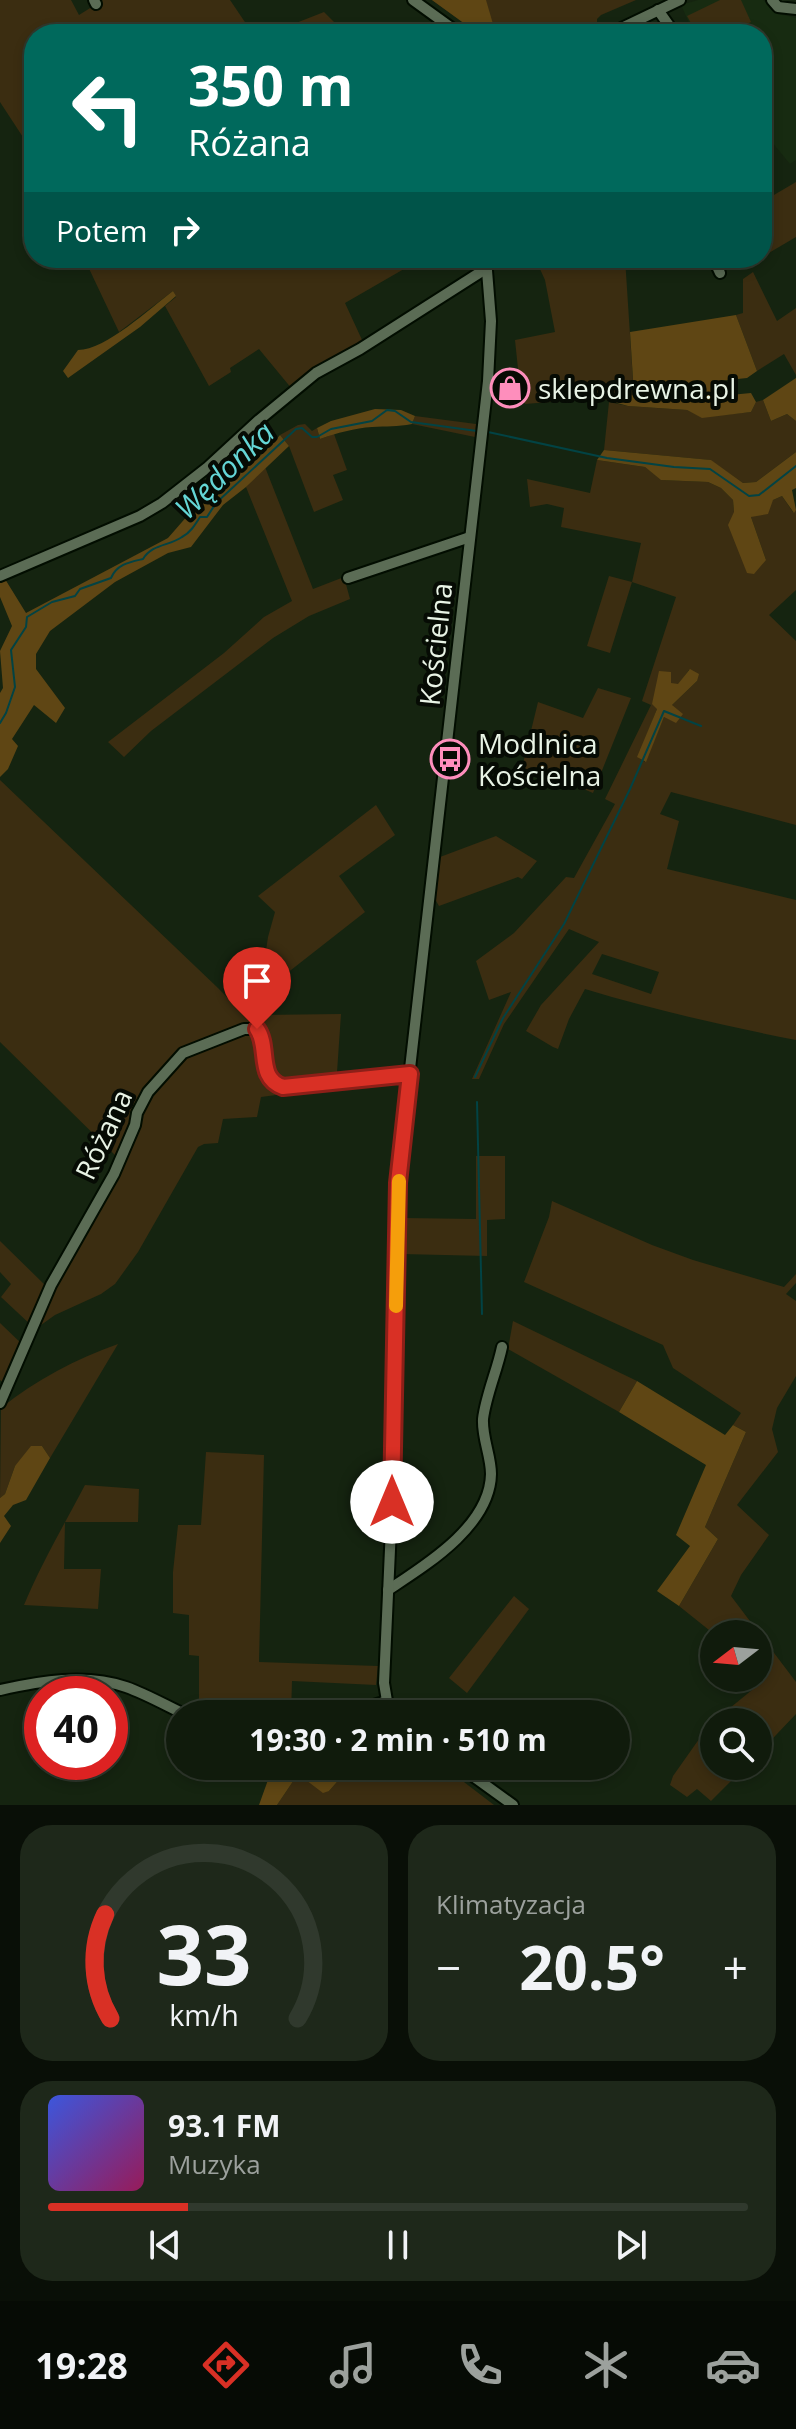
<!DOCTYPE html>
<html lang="pl">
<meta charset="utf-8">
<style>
body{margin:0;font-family:"Open Sans",sans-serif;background:#1e281a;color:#f1f3f6;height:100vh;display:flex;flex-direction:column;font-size:30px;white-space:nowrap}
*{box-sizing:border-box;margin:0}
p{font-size:26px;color:#9ca19d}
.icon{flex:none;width:44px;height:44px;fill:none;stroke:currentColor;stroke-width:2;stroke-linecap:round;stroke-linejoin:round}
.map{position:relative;height:1805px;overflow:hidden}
.drawer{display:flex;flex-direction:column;gap:20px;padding:20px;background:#090f07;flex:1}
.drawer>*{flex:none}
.hud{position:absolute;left:24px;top:24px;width:748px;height:244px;border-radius:32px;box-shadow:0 4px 12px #0003,0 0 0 2px #30392d;background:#00695c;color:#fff;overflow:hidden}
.needle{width:52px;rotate:254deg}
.fabs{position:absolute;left:700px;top:1620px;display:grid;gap:16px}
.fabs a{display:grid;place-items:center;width:72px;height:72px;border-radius:50%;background:#101b0c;box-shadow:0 4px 12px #0003,0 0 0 2px #30392d;font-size:40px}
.speed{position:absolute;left:24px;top:1676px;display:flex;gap:16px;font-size:40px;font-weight:700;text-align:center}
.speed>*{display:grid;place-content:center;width:104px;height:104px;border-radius:50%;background:#101b0c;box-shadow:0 4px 12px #0003,0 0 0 2px #30392d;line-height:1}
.speed .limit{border:12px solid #d22;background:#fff;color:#111}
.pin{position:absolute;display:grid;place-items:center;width:68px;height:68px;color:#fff;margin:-82px -34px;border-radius:50% 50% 50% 0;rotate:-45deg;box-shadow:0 0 8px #0007}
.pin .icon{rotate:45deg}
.me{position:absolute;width:88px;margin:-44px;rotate:0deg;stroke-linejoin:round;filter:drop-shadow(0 0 6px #0008)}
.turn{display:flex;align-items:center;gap:28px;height:168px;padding:0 32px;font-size:36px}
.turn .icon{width:104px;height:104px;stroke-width:2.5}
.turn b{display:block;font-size:56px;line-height:68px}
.then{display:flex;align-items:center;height:76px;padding:0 32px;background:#0003;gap:16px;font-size:30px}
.big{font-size:60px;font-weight:700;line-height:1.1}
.drawer .card{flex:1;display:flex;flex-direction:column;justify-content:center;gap:12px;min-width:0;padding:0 28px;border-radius:32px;background:#1e281a}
.drawer .dial{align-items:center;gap:0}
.dial svg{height:208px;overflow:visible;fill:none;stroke:#30392d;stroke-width:7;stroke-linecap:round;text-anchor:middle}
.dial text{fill:#f1f3f6;stroke:none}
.song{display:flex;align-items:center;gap:24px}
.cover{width:96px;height:96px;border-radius:12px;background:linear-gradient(135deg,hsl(230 70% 55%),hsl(330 70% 35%))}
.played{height:8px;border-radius:4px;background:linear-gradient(90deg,#d93025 20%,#30392d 20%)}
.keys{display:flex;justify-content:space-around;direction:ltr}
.heat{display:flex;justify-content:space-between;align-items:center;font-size:44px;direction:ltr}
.drawer .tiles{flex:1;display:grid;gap:20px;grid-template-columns:1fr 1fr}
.card:last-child{grid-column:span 2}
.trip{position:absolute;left:166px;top:1700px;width:464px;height:80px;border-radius:40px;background:#101b0c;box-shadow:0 4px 12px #0003,0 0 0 2px #30392d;font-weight:700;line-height:80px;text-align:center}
.tabs{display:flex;height:128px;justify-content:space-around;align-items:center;background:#060b05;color:#9ca19d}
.tabs .icon{width:56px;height:56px}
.tabs .selected{color:#d93025}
.tabs b{font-size:36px;color:#f1f3f6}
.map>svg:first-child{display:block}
</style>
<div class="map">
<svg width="796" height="1805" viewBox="0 0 796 1805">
<rect width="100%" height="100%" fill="#152410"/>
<path fill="#172b11" d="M698,0H763L778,14L796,18V160L790,164L762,130V34H694L681,5Z"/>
<g fill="#3b2d11" fill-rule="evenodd">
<path d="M0,0H71L79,15L103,0H230L253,34H34V154L0,102Z"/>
<path d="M432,0H636L601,15L597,19V25L577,34H479Z"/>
<path d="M720,0H741L751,22L726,34H697L687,16Z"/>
<path d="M324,12L346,34H268Z"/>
<path d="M796,182V237L762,257V202Z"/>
<path d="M84,258H423L345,303L363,342L292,389L259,349L230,368L231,372L209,386L165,306L176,297L173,291L119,332Z"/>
<path d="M535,258H625L634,396L601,393L599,398L525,404L520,388L515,340L555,332L545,280Z"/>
<path d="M753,272L777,321L796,308V375L784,354L757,371L736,315L743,313V279Z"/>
<path d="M763,400L771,421L787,414L796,421V452L756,482L743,483L710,460L604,450L609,402L628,406L687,410L702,417L751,412L756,402Z"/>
<path d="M415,416L476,424L475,437L412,424Z"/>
<path d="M305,424L312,431L317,428L320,439L334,434L347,470L333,475L343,500L314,512L289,446L280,435L298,425Z"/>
<path d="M597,460L645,467L662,480L708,482L721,488L733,500L734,512L766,560L751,517L773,500L782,496L793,512L796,510V590L769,615L796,641V825L671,792L660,814L679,821L667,869L796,900V1040C725,1026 654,1010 585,989L569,1019L558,1049L553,1047L526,1031L541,1005L599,942L569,929L504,1024L479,1079H472L511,992L489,1000L476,961L514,933L566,877L574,878L615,804L605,799L651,705L642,701L676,597L632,582L610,653L587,646L609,576L632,582L641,543L561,527L564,508L547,504L530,507L527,479L590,493ZM689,670L697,681L672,705L676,722L664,717L645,762L638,757L657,709L671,684H679ZM602,954L659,972L651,994L592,974Z"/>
<path d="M265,467L313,589L344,577L350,599L309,616L273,638L151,731L124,757L108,742L224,653L264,617L292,601L246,487Z"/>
<path d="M598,688L631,698L593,793L572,784L569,787L536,774L521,772L538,702L583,718Z"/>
<path d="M0,780L218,988L251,1022L259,1023L260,1015L341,1014L336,1087L261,1097L257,1117L223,1119L218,1143L204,1144L198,1147L138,1252L115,1284L101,1294L55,1315L34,1330L52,1288L119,1159L0,1042Z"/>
<path d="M376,805L395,835L339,876L365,912L291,970L260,992L268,937L275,912L258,896Z"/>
<path d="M496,836L537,861L522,879L518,877L439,906L435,899L440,857Z"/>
<path d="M476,1156H505V1219L487,1220V1256L401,1254L403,1218L476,1219Z"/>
<path d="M552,1201L652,1245L693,1260L784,1287L796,1274V1283L786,1294L796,1301V1376L777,1408L772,1429L778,1452L737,1505L769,1535L741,1575L731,1596L796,1682V1714L758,1754V1722H714V1766H746L711,1801L697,1789L687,1797L670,1785L673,1776L709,1725L752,1690L745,1678H758V1634H714L679,1606L718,1539L705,1527L746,1432L733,1425L741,1413L673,1368L663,1345L524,1282L549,1217Z"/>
<path d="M0,1241L47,1287L32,1326L1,1297L11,1284L0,1272Z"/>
<path d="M513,1321L637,1381L619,1412L508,1349Z"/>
<path d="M0,1323L24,1346L6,1385L0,1380Z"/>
<path d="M118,1344L50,1458L42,1446L15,1466L5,1494L0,1498L1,1408C36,1380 75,1359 118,1344Z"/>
<path d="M206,1452L264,1455L259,1662L378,1666L376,1685L292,1681L291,1714H199V1656L189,1655V1615L173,1613V1572L178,1525H201Z"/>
<path d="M85,1485L139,1489L138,1522H65L64,1569H101L98,1609L24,1605C41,1564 64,1525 85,1485Z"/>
<path d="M514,1596L529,1609L467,1693L449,1678Z"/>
<path d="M351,1766H443L494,1805H277L298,1774L329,1791Z"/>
</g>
<g fill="#5f4614">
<path d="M432,0H486L493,24L476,32Z"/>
<path d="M173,291L176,296L140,327L68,378L63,371L78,350C106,350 150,308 173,291Z"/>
<path d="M736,315L757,371L747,378L719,381L720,396L751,393L756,402L751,412L702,418L687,410L628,406L599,398L600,393L634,395L630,332Z"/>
<path d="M796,378V421L787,414L771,421L763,400Z"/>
<path d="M375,409L401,410L415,416L412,424C397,427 387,426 372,427C355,428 337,433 320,439L317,428L331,421Z"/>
<path d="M280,435L289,446L246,487L223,505L191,547L168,553L115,582L50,631L36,654V669L65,708L56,723L34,705L12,739L18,746L8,769L0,777V693L3,688L0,651L12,626L0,597V581L5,579L26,613L168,538L216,483C236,482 267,450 280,435Z"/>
<path d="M604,450L711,460L743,483L756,482L796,452V488L792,490L796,510L794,513L782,496L773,500L768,514L751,517L766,560L754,574L747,573L728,525L734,512L733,500L721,488L708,482L661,480L645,467L597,460Z"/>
<path d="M690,669L699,674L697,681L672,705L683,714L676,723L664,717L646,762L637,757L657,709L652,704L659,671L671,672V683L678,684Z"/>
<path d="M637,1381L725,1435L733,1425L746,1432L705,1527L718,1539L679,1606L657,1591L690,1546L676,1535L706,1465L619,1412Z"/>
<path d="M31,1446H42L50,1458L26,1500L13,1505L4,1516L11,1526L0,1543V1498L5,1494L15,1466Z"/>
<path d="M273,1766H351L329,1791L323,1793L298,1774L277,1805H259Z"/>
</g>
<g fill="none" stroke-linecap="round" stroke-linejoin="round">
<g stroke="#024344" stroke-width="2">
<path d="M488,432L607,458L674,467L710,469L749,496L759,495L796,466"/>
<path d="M0,723L6,713L15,687L11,650L26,627L27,617L52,602L75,596L80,589L111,578C117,564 130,562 143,559C152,544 169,546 182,537C190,533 195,525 200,517H207L216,503L296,429L302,428L312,437H317L331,429L372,421L387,410L395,411L411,422L477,431"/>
<path d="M475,1077L503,1018L564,924L630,789L664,711L701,726"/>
<path d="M477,1102L482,1314"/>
</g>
<g stroke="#020d00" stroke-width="14">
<g id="minor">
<path d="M94,0L96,4"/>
<path d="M413,0L460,34"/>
<path d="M772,0L778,7L796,9"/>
<path d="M658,10L675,34"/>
<path d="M609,34L680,0"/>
<path d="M713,258L720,273"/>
<path d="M0,576L140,516L162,503L208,467L259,420L316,373L360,349L487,268"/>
<path d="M348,578L470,537"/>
<path d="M0,1403L51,1285L114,1174L135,1125L137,1113L148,1092L183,1053L244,1029H257C270,1048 256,1077 283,1087L410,1074"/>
<path d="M388,1590C426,1565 490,1526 491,1474C491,1456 482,1438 483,1419C486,1395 497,1371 502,1347"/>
<path d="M0,1690C40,1681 86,1673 126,1687C146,1694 165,1705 184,1714"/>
<path d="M344,1714L387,1701"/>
<path d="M394,1714L387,1701L384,1683L391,1527L397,1224L401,1148L488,381L491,321L486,258"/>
<path d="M459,1766L513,1805"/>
</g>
</g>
<use href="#minor" stroke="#5b6c55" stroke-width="10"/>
</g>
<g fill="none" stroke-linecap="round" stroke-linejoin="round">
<g stroke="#8d1f18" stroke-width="20">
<path id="route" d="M257,1029C270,1047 256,1078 283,1087L410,1074L398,1183L392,1502"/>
</g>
<use href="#route" stroke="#d93025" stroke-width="14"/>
<path stroke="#f59e0b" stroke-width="14" d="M396,1306L399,1181"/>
</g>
<defs>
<g id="shop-ring" transform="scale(2)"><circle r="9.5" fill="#060b04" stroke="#fe8ebc" stroke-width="1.5"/><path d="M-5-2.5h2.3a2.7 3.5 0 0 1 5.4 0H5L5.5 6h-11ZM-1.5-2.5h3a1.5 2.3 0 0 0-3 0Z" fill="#fe8ebc"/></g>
<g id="bus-ring" transform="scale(2)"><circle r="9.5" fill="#060b04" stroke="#fe8ebc" stroke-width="1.5"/><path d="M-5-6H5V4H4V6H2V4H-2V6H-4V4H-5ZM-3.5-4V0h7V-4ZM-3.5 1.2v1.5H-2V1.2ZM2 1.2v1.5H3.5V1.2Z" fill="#fe8ebc"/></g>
</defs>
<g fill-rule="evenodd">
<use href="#shop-ring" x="510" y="388"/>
<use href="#bus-ring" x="450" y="759"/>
</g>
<g text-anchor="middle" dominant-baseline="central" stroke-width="8" stroke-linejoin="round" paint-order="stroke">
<g font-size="28" fill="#e8f3e5" stroke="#060b04" text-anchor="start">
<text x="538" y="388">sklepdrewna.pl</text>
<text x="478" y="743">Modlnica<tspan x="478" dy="32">Kościelna</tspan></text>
</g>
<g font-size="28" fill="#e8f3e5" stroke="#060b04">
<text transform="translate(435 644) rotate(-84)">Kościelna</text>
<text transform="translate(103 1134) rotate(-65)">Różana</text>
</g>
<g font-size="30" font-style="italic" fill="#64d6d6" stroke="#060b04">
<text transform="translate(224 470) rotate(-44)">Wędonka</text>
</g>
</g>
</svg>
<div class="fabs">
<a><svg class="needle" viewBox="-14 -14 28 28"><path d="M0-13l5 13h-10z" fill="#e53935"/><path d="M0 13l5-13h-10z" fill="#9ca19d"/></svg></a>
<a><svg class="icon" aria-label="search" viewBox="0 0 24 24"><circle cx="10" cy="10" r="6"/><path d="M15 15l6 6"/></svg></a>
</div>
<div class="speed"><div class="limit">40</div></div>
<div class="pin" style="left:257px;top:1029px;background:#d93025"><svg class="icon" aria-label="arrive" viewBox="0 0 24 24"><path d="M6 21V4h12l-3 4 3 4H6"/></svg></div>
<svg class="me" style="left:392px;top:1502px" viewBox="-20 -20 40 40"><circle r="19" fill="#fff"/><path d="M0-13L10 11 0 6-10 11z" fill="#d93025"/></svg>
<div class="trip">19:30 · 2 min · 510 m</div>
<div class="hud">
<div class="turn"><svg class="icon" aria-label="left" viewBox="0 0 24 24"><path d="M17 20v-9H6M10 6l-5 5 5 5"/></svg><div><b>350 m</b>Różana</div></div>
<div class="then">Potem<svg class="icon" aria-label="right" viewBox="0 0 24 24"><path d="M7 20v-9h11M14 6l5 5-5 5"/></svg></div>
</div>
</div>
<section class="drawer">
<div class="tiles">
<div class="card dial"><svg viewBox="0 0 100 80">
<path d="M14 69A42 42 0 1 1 86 69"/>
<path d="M14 69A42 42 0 0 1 12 29" stroke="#d93025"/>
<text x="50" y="56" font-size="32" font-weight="700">33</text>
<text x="50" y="72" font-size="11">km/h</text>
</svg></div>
<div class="card"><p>Klimatyzacja</p>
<div class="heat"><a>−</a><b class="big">20.5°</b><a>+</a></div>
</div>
<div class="card">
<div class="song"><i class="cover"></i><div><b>93.1 FM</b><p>Muzyka</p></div></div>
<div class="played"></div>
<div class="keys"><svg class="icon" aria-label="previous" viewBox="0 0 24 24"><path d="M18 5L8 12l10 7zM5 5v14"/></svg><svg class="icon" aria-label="pause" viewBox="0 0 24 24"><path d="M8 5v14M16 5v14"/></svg><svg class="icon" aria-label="next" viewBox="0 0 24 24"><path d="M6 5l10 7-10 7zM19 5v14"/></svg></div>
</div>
</div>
</section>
<nav class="tabs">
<b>19:28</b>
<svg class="icon selected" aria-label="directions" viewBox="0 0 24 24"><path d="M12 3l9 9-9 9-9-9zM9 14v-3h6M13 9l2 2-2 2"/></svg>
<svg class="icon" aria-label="music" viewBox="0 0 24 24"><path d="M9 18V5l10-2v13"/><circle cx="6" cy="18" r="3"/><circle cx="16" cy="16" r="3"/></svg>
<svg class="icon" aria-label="phone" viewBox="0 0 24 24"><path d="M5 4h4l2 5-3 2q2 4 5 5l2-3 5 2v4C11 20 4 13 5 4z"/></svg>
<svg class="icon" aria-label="climate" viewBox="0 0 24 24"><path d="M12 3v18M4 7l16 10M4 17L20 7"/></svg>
<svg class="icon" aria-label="car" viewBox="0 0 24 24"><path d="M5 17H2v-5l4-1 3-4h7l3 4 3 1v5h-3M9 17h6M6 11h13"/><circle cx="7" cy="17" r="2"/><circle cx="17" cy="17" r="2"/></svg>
</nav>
